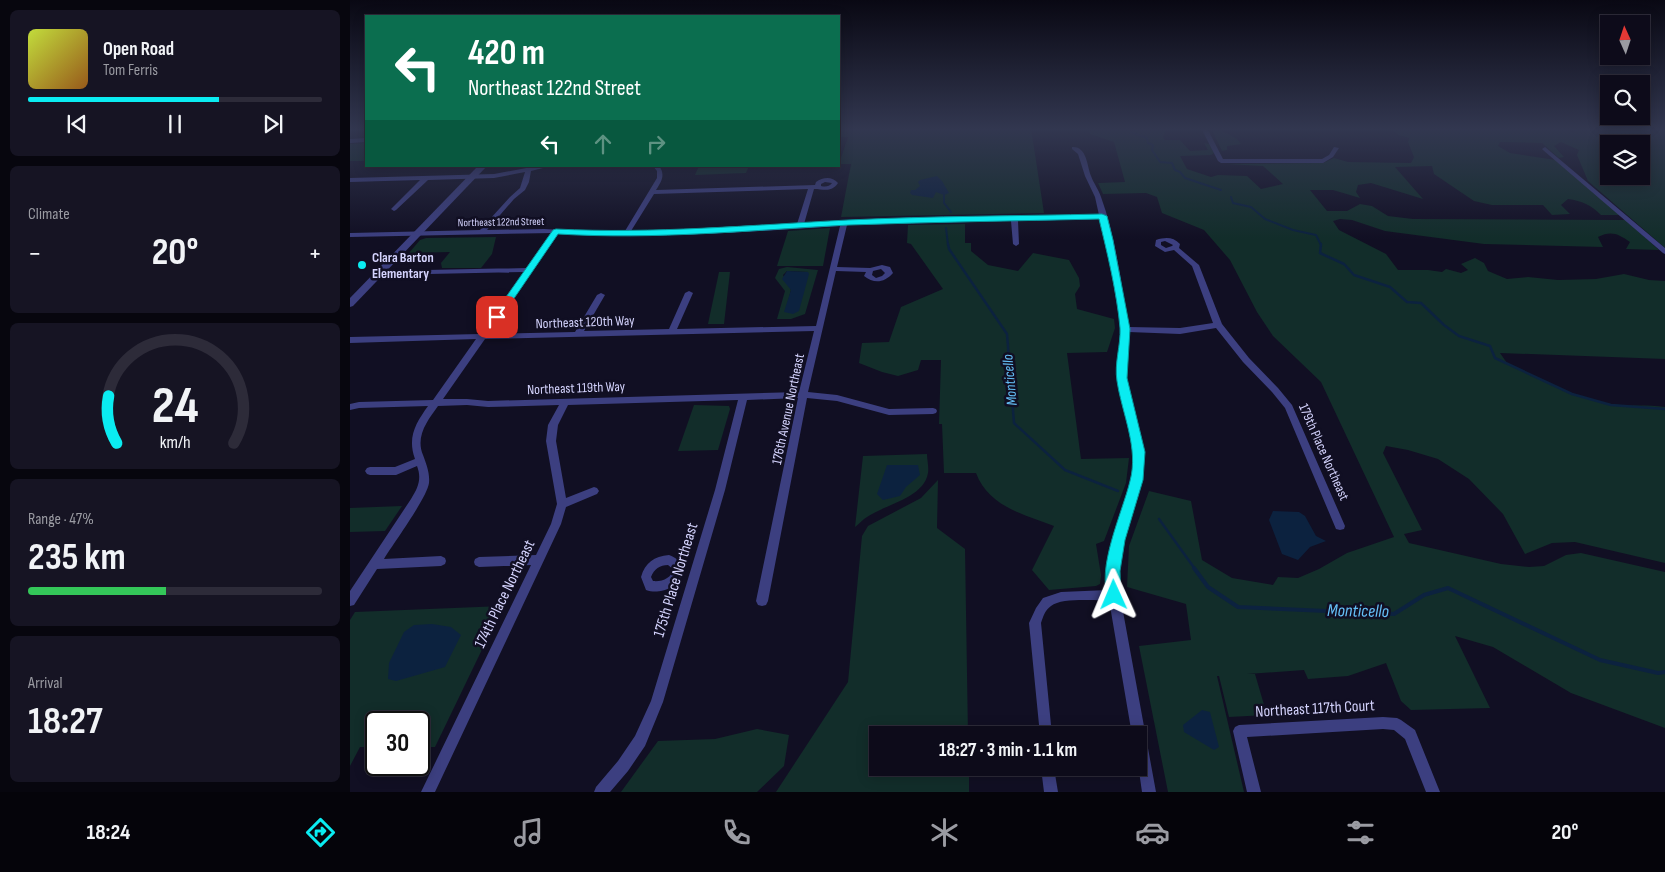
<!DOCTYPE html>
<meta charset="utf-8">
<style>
body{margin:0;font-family:"Sofia Sans Condensed",sans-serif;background:#161423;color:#f1f3f6;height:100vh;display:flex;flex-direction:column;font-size:19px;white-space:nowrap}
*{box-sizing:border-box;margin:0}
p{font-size:16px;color:#9a9ba2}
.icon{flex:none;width:28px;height:28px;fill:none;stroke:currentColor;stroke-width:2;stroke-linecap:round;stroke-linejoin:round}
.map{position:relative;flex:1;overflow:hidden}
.panel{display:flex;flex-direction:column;gap:10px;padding:10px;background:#07060e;width:350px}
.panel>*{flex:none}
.top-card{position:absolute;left:15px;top:15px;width:475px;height:152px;border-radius:0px;box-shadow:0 2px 12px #0003,0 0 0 1px #2d2b39;background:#0b6e4f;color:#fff;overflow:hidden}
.needle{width:32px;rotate:357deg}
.fabs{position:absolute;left:1250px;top:15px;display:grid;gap:10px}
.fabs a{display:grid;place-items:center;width:50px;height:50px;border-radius:0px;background:#0d0b1a;box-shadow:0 2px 12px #0003,0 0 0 1px #2d2b39;font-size:25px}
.speed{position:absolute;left:15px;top:711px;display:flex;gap:10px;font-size:25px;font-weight:700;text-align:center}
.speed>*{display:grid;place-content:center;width:65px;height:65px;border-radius:50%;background:#0d0b1a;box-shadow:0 2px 12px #0003,0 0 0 1px #2d2b39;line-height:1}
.speed .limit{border:2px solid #111;border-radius:8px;background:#fff;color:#111}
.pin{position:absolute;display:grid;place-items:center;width:42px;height:42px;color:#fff;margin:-21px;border-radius:10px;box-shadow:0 2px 8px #0006}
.me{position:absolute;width:55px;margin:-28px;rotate:359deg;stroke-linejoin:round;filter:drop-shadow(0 0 4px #0008)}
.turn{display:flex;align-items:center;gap:18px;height:105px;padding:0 20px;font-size:22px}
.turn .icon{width:65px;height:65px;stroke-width:2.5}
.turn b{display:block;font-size:35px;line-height:42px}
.lanes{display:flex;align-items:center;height:48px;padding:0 20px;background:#0003;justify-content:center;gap:25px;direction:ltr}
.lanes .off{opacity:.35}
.big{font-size:38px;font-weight:700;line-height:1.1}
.panel .tile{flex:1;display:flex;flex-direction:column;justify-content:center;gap:8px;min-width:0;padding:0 18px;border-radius:8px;background:#161423}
.panel .dial{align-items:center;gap:0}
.dial svg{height:130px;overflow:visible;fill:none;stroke:#2d2b39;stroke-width:7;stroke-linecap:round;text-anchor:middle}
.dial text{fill:#f1f3f6;stroke:none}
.song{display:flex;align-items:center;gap:15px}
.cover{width:60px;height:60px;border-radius:8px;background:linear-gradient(135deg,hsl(70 70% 55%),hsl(30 70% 35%))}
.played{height:5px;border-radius:2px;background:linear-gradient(90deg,#0aecf1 65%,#2d2b39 65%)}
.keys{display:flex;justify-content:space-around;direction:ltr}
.heat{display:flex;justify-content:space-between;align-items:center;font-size:28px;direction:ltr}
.charge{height:8px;border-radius:4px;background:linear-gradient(90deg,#34c759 47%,#2d2b39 0)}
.trip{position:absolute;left:519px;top:726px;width:278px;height:50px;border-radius:0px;background:#0d0b1a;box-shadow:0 2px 12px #0003,0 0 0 1px #2d2b39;font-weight:700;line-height:50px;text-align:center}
.menu{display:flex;height:80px;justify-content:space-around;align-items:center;background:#05040a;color:#9a9ba2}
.menu .icon{width:35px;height:35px}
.menu .on{color:#0aecf1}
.menu b{font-size:22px;color:#f1f3f6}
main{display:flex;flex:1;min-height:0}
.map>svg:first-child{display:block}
</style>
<main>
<section class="panel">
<div class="tile">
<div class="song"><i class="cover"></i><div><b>Open Road</b><p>Tom Ferris</p></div></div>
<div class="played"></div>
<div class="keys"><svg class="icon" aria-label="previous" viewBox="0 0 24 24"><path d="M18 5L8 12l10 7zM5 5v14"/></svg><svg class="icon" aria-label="pause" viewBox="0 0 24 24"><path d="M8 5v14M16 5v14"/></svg><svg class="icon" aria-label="next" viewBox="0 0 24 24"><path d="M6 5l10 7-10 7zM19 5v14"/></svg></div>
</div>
<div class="tile"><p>Climate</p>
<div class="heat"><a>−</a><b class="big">20°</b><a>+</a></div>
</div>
<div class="tile dial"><svg viewBox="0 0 100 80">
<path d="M14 69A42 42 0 1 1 86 69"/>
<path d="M14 69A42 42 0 0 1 9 40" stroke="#0aecf1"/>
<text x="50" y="56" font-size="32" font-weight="700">24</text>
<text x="50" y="72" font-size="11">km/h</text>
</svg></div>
<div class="tile"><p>Range · 47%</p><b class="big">235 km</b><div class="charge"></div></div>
<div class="tile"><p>Arrival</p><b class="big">18:27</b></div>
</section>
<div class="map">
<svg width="1315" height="792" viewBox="0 0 1315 792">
<rect width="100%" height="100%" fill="#110f23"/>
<g fill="#122d2a" fill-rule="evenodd">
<path d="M489,128H681L694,213L491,217L501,164H489L498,137H489Z"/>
<path d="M738,128H817L813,137L815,140H830L840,151L858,150L854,143L860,144L864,153L861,155L830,156L837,169L861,177L868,175L897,176L911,189L933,184L913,166L876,164L973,163L984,158L998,162L1061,163L1064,157L1058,142L1059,138L1049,135L1040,128H1181L1216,129L1225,133L1223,129L1315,130V248L1238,181L1227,155L1229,150L1211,142L1204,146L1214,157L1209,158L1192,143L1150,142L1148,146L1160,153L1206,160L1271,215H1251C1241,205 1232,201 1218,199L1211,205L1220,214L1202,215L1193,205H1142L1124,201L1084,174L1082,166L1045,167L1073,199L1021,183L1008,185L1006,192L1010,198L983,190H960L977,211H997L1010,204L1022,206L1038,216L1063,219L1276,220L1309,250L1276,249L1280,242C1269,234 1261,230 1248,237L1253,247L1134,244L1035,231L1002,220L990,219L983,221L989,230L1036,254L1048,270H1078L1092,272L1096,269L1111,273L1118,270L1111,264L1125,258L1134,263L1138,271L1157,279L1178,277L1208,280L1246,279L1274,274L1299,280L1315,281V359L1150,353L1157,363C1189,379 1225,398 1261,404C1279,407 1297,404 1315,407V563L1225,542L1202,543L1175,554L1153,514L1119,479L1088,459L1058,450L1036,446L1033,453L1072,530L1054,534L1059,543L1151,564L1179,567L1194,566L1216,555L1231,553L1315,572V728L1221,693L1143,647L1105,636L1140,708L1061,710L1051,701L1036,663L998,676L958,679L954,670L897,674H905L917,715L879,717L869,676H867L894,792H818L789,646L841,640L836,604L777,587L779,546L799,491L841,501L852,560L882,578L923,585L928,577L948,578L969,569L997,553L1044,537L971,382L923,336L907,312L880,260L854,230L812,213L807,197L796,193L753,194L748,183L775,182L764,142L740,134ZM1259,144H1291V176H1259Z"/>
<path d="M861,128H896C888,132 879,126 871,130L887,139L891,144L877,146V150L872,151Z"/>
<path d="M16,143V161H0V144Z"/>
<path d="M349,166H399L396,173L345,175Z"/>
<path d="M615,224V243H621V251L638,265L668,271L683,253L719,260L729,278L730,286L725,294L727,309L764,319L765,328L757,352L717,353L731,459L779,458L776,483L754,541L746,544L751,575L750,584L746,586L699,590L682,570L704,526C674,515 638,506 626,473H594L592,424H589L591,360H571L568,370L548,376L532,372L509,363L512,343L539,342L551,307L593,289L561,244L557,243L558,225Z"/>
<path d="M480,228L473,266H427L438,231Z"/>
<path d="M146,237L142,254L131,268H92L91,263L100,252L59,253L70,240L76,238Z"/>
<path d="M437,267L468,270L455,314L441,319H427L435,291L425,278L429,269ZM437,271L458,272L435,312L441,290L433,275Z"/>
<path d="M369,272H380L374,324H358Z"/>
<path d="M344,405L379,406L380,409L368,450L328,451Z"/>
<path d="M577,454C577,460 579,467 578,473C574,498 534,505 517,517C513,519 509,524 505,527L513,456Z"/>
<path d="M588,480L587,528L615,549L618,735H528V768H619V792H426L498,682L512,536L518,526L571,498Z"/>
<path d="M52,506L35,531L0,532V508Z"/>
<path d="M153,606L85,747H69V722H26V747H10L0,766V620L5,612Z"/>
<path d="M407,729L439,735L434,766L407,792H271L308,741L365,739Z"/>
</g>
<g fill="#0c223f">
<path d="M587,176L592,181L599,193L594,195L586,192L583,198L562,195L560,193L561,190H565L570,186L568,182L570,180Z"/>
<path d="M437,271L458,272L459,274L449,311L443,314L434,312L441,290L432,279Z"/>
<path d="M537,465H568L570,475L556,487L550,496L533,500L527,494Z"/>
<path d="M923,511L949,512L955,516L966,536L976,541L960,547L948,560L932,554L919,520Z"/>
<path d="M82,624L101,627L111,635L95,667L46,681L38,679L39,663L54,632L64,625Z"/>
<path d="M852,710L860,712L869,747L864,750L834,732L833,725Z"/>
</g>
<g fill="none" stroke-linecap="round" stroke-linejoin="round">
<g stroke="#0c223f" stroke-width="2">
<path d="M782,128L781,132L797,138L798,143L803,145L802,150L810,162L822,163L825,170L830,172L835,178L871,190"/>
<path d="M594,195V203L601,212"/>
<path d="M881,197L883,203L901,207L915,219L943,230L966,235L971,245"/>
<path d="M596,228L598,245"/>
</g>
<g stroke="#0c223f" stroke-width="2.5">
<path d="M598,244L599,249L657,334L664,423L715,470L768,491"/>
<path d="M971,244L970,253L994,264L1004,275L1040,287L1057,302L1071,303L1094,325L1109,336L1140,346L1145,358L1222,394L1261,405L1315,409"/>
<path d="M809,519L845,569"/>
</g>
<path stroke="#0c223f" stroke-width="4" d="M844,568L858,587L888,607L1044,614L1074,595L1098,588L1250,660L1308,673L1315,672"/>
<g fill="#3c3f80" fill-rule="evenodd">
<path d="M851,128H857L873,159H972L979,155L984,147L989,148L983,157L973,163H871L868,161Z"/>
<path d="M16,138V142L0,143V139Z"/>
<path d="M722,147C737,146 737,166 741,176C744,184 749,190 751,197C766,238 771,284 779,327L830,328L863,323L842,266L824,250L815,252L805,246L806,240C816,237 823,237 830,244L829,248L849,265L872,324L899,358L928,388L942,405L995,526L994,529L990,530L986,529L935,408L922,392L893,362L866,328L830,334L779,332L776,378L794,452L792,480L773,540L768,571L770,595L806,792H792L788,764V735H782L759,600C745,601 712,597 701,606C695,610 693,617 691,623L702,735H690L679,623L686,608L693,598L711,592L758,590V571L763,540L782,480L784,452L768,378L771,329L756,240L750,219L668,221L669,244L666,246L663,244L661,221L497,225L487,267L520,268L532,265L540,267L543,273C534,283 524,284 514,276L516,272L486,271L458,392L487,395L539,409L583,408L586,409L587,411L586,413L583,414L539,415L487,401L457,398L418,601L416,605L412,606L408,605L406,601L448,398L397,400L375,490L313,702L295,746L278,771L260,792H244L246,787L268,761L285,736L301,701L365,490L388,400L218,405L208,425L206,441L216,498L244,487L247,488L249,491L247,494L216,507L211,524L85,792H71L181,565L129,567L125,565L124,562L125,559L129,557L186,555L201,524L207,504L196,441L198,425L209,405L138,407L117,405L88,406C78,420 65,436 73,455C76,463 80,473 79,483C77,498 43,544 34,559L91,556L95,558L96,561L95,564L91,566L27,569L4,605L0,606V591L61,499C68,488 72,479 67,466L46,475H20L17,474L15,471L17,468L20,467H45L65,459C57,437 66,423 78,406L9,408L0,410V404L9,402L83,400L126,339L0,343V337L130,334L174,272L79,274H76V270L177,268L202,233L0,237V233L130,230L160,197L170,188L175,172L144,178L78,180L46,210L44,211L41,209L70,180L0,182V178L144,174L187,166H201L181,171L179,182L175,190L164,199L137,230L194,229L248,232L275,231L307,178V171L303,166H309C316,175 311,182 306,190L465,185L466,182C473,177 482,176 488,183C481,193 474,189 464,189L454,224L494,221L749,215L745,197L735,176L728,154L722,149ZM475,182L482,183C479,187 475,187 471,186V184ZM458,189L447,224L359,230L281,231L304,194ZM490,226L466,326L327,329L343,293L339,291L335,293L319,329L234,331L255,295L251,293L247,295L225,332L138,334L208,234C302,239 396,232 490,226ZM815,241L823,245L822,246L816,248L811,245V242ZM531,269L535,273L532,276L526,278L522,275L523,271ZM464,331L449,392L138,401L117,399H93L135,339Z"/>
<path d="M1195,147L1315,248V254L1313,253L1193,150L1192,149Z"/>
<path d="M319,555C352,568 320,599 296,590L291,577C295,563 304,556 319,555ZM318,565L323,569C322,578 312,582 303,581L301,577C304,569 310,565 318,565Z"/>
<path d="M1033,717L1047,718L1051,720L1065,730L1090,792H1076L1055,739L1044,730L1033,729L897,737L911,792H897L883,731L885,727L889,725Z"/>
<path d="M691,768H704L708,792H694Z"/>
</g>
<path fill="#3c3f80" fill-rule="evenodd" d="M128,166H137L3,306L0,307V298Z"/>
</g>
<linearGradient id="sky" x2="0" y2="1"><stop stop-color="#090813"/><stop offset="0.54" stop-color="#323750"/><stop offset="1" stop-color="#323750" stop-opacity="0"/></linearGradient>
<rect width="1315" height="239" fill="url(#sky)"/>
<path fill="#0aecf1" stroke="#06999d" d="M752,214L757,216L763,240L780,329L777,378L795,452L793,480L775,540L770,571L771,595L769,599L764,601L759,599C745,570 773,511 780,481C789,448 772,414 767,381C764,363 771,345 770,328C767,293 757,252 749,219C666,221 582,222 499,225C402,230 306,240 208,234L150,319H143L142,317L203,230L206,229C304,234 400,225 498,220C583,216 668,216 752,214Z"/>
<circle fill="#0aecf1" stroke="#110f23" stroke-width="2" cx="12" cy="265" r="5"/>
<g text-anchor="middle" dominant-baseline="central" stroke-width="5" stroke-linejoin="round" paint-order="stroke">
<g font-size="11" fill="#d4d3fd" stroke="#110f23">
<text transform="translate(151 222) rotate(-1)">Northeast 122nd Street</text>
</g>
<g font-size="14" font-weight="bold" fill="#d4d3fd" stroke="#110f23" text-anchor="start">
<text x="22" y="257">Clara Barton<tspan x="22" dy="16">Elementary</tspan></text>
</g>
<g font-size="14" fill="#d4d3fd" stroke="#110f23">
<text transform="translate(235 322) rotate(-2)">Northeast 120th Way</text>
<text transform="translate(226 388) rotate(-2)">Northeast 119th Way</text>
<text transform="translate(438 409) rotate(-78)">176th Avenue Northeast</text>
<text transform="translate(974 452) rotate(66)">179th Place Northeast</text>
</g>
<g font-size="15" font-style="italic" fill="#65c0f8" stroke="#110f23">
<text transform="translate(660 380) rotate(-95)">Monticello</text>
</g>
<g font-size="16" fill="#d4d3fd" stroke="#110f23">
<text transform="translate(326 580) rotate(-73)">175th Place Northeast</text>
<text transform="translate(155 594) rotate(-64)">174th Place Northeast</text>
<text transform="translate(965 709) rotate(-3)">Northeast 117th Court</text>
</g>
<g font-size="18" font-style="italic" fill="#65c0f8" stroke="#110f23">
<text transform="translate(1008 611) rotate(1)">Monticello</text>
</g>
</g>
</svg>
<div class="fabs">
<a><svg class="needle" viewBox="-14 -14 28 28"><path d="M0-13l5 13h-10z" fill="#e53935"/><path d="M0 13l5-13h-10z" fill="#9a9ba2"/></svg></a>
<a><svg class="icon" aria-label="search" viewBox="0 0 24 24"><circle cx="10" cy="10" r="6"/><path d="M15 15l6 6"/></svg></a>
<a><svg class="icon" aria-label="layers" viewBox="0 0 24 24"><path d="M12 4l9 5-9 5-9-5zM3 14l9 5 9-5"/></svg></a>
</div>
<div class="speed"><div class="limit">30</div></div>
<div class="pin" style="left:147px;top:317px;background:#d93025"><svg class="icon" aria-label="arrive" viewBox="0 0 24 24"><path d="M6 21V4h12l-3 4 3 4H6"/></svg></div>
<svg class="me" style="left:764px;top:595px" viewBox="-20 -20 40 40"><path d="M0-17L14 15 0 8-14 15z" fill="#0aecf1" stroke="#fff" stroke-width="4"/></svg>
<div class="trip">18:27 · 3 min · 1.1 km</div>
<div class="top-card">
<div class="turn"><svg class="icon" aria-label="left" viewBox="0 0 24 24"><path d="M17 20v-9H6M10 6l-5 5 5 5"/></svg><div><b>420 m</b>Northeast 122nd Street</div></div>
<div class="lanes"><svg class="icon" aria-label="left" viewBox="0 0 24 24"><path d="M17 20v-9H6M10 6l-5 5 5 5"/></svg><svg class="icon off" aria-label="ahead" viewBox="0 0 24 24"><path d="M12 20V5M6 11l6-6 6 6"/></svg><svg class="icon off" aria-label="right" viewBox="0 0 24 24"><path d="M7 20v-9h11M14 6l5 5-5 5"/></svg></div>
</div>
</div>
</main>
<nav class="menu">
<b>18:24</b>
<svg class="icon on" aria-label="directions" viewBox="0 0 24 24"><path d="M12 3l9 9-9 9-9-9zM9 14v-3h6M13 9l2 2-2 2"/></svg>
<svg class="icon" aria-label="music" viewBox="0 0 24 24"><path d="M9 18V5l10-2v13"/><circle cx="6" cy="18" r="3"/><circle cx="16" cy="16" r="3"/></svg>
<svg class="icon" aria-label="phone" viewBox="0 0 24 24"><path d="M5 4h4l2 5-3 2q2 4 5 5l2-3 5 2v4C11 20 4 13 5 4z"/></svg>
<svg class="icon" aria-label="climate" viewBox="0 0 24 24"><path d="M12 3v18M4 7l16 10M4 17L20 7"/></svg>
<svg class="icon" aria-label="car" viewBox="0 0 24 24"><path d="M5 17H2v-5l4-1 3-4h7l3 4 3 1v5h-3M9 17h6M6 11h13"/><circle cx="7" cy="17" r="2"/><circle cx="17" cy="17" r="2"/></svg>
<svg class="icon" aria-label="filters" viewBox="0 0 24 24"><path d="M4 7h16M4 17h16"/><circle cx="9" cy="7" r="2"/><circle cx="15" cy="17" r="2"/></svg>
<b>20°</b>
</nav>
